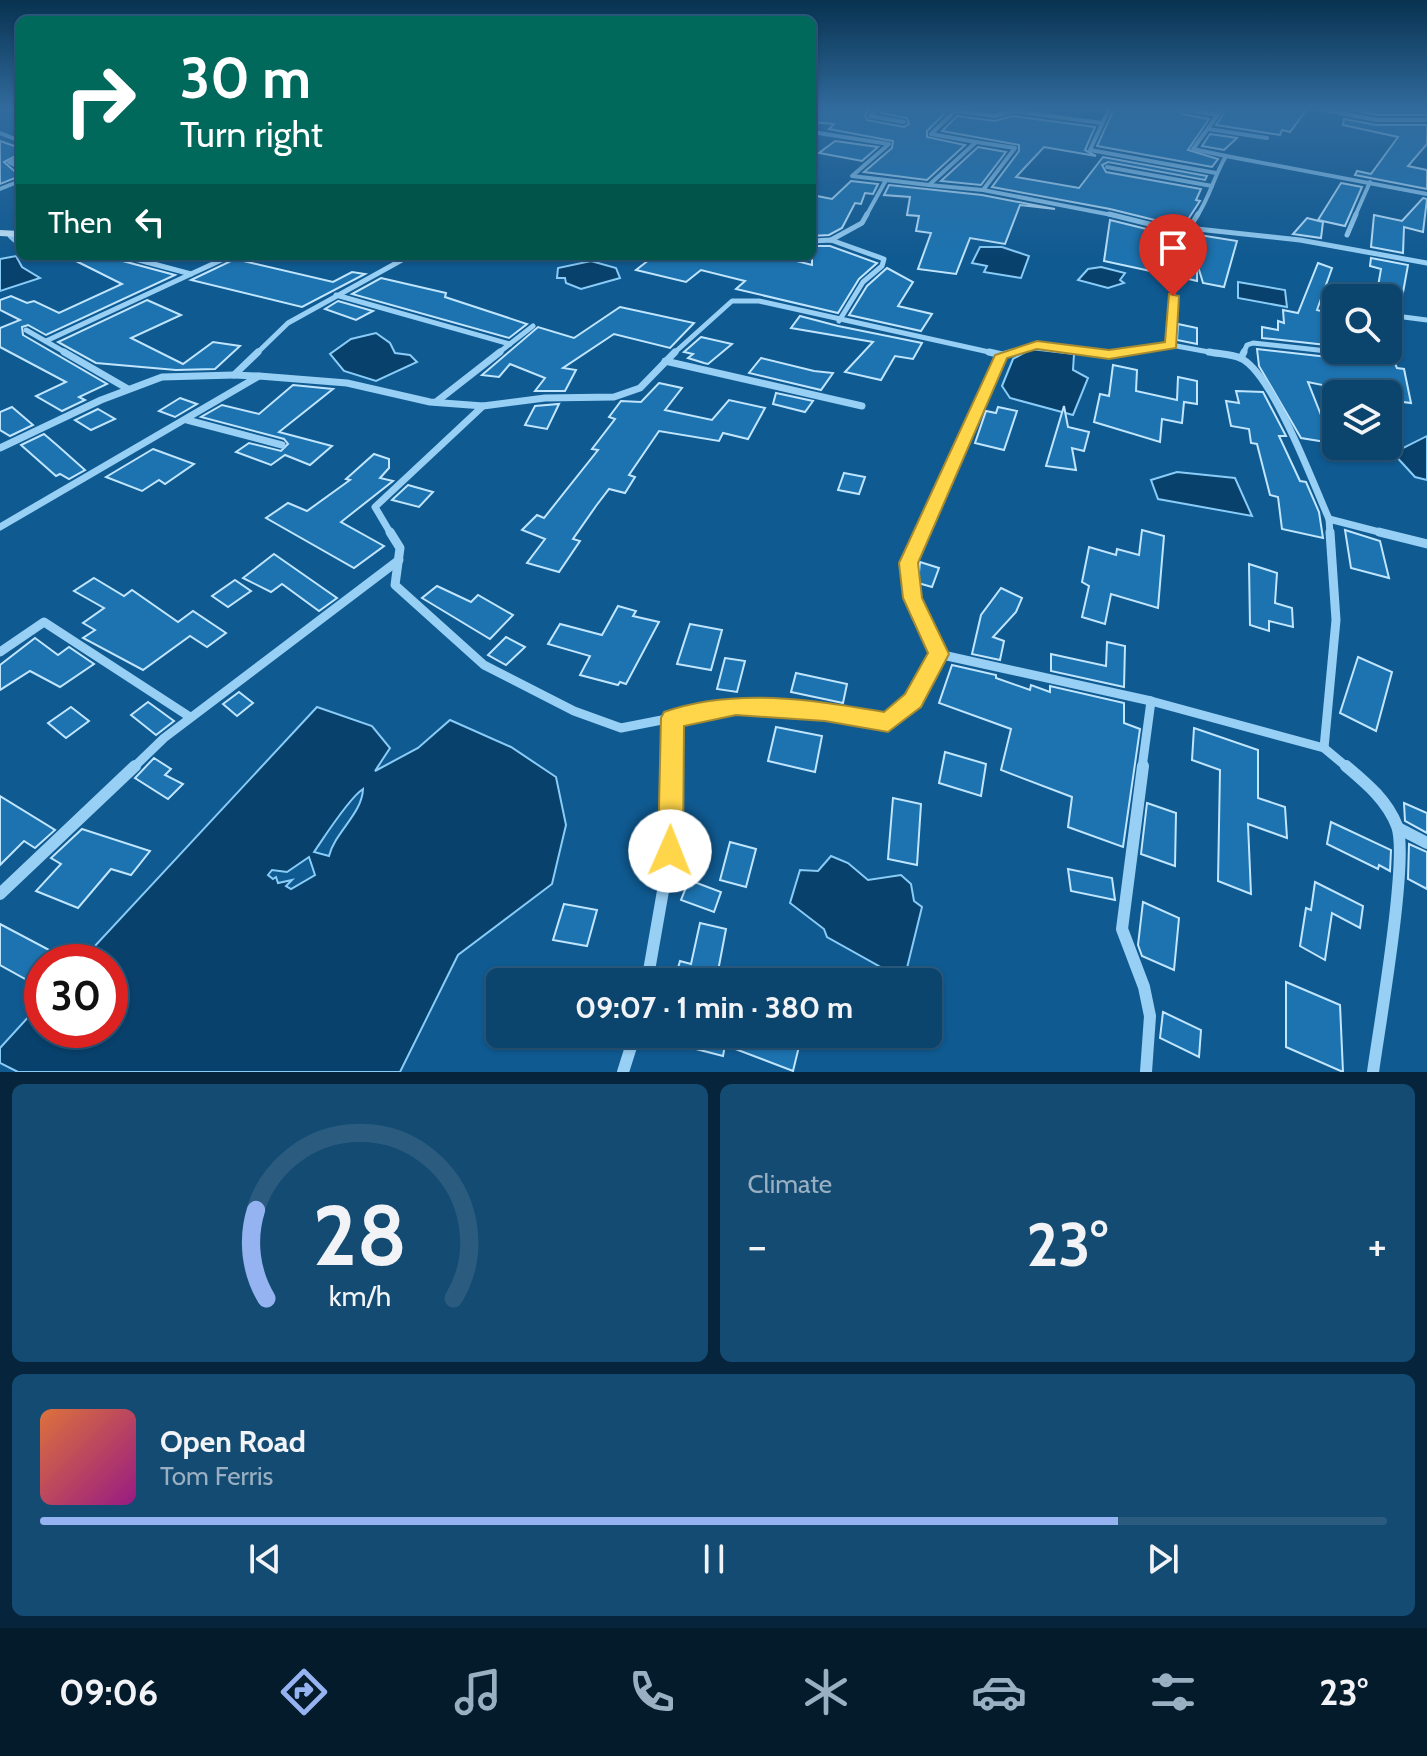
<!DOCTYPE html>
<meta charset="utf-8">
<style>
body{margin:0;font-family:Cabin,sans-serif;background:#144b72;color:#f1f3f6;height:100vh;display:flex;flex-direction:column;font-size:30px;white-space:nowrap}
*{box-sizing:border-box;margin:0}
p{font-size:26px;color:#9ab0c2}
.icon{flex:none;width:44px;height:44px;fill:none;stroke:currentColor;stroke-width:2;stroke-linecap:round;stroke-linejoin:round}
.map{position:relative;height:1072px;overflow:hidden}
.side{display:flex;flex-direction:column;gap:12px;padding:12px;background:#06253c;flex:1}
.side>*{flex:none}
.top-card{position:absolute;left:16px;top:16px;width:800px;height:244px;border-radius:12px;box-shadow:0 2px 6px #0004,0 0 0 2px #2b5c80;background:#00695c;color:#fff;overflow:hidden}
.tools{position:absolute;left:1322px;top:284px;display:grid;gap:16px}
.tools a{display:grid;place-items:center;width:80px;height:80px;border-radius:12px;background:#0b446d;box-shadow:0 2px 6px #0004,0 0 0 2px #2b5c80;font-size:40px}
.speed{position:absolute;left:24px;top:944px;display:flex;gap:16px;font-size:40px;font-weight:700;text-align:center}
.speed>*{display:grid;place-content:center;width:104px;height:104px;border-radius:50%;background:#0b446d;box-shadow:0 2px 6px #0004,0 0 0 2px #2b5c80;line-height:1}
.speed .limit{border:12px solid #d22;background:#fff;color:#111}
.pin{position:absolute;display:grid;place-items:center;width:68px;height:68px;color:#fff;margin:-82px -34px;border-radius:50% 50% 50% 0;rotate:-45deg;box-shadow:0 0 8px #0007}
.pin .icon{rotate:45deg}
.me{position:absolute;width:88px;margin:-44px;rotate:1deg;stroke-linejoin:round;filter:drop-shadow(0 0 6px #0008)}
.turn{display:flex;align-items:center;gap:28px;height:168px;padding:0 32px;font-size:36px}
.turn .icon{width:104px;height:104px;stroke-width:2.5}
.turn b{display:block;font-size:56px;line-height:68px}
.then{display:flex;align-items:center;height:76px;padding:0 32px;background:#0003;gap:16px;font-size:30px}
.big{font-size:60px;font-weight:700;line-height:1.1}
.side .tile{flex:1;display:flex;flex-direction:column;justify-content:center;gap:12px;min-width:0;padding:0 28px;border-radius:12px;background:#144b72}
.side .dial{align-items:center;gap:0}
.dial svg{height:208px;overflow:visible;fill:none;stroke:#2b5c80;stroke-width:7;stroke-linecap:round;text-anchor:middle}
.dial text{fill:#f1f3f6;stroke:none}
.song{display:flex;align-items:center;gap:24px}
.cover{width:96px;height:96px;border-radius:12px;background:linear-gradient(135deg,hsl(20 70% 55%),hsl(310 70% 35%))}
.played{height:8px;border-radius:4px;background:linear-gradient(90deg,#95b2f1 80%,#2b5c80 80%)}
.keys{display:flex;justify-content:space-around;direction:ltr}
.heat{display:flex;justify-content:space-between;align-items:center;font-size:44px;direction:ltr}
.side .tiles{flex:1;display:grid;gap:12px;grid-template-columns:1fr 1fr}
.tile:last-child{grid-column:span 2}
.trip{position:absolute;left:486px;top:968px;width:456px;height:80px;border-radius:12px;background:#0b446d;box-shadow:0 2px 6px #0004,0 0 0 2px #2b5c80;font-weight:700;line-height:80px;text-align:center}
.dock{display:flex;height:128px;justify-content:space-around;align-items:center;background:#041b2c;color:#9ab0c2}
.dock .icon{width:56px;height:56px}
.dock .selected{color:#95b2f1}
.dock b{font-size:36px;color:#f1f3f6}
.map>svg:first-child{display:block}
</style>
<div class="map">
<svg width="1427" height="1072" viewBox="0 0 1427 1072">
<rect width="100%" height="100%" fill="#0f5a91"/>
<g fill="#08416c" stroke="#89ccf8" stroke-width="2" fill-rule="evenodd">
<path d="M980,247H1002L1029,256L1021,278L984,272L987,266L972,263Z"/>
<path d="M16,256L22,267L40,278L0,291V259Z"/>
<path d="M591,261L616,268L620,278L581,289L566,283L565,278H557L558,268Z"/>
<path d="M1101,267L1125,273L1120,280L1124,283L1108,288L1078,280L1088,269Z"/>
<path d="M1238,282L1285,290L1287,307L1238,298Z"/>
<path d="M376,333L390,343L395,353L410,355L417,362L376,381L344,371L330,354L351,339Z"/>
<path d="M1031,349L1074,354L1073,370L1088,378L1073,415L1010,398L1002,386L1013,359Z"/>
<path d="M1427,436V480L1415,477L1393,453Z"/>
<path d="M1177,472L1235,478L1252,516L1158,499L1151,480Z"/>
<path d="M317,707L372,726L390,748L375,771L418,748L450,720L511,747L556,777L566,825L552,884L458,955L400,1072H18L0,1063V1048L42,1002V1030H110V962H80ZM363,789C362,814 335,832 329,856L314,852C325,836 349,798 363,789ZM309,857L315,875L291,889L286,886L292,880L278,883L276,877L273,879L268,875L272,870L287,872Z"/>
<path d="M831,856L848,863L868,880L901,875L911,884L914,901L922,907L904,980L827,937L824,929L790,903L800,870L818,871Z"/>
</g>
<g fill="#1c73b0" stroke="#c0e5fe" stroke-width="2">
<path d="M812,109H870L865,115L867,120L904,127L909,124L907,118L881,113L883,109H938L944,114L927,131V137L965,145L927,180L864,172L892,148L893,141L829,129L834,124L812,122Z"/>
<path d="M1114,109H1178L1182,114L1209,119L1188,150L1218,159L1212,167L1097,146Z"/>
<path d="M1227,109H1307L1290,132L1282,130L1280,135L1216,125Z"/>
<path d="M1348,109H1427V115H1377Z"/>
<path d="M957,116L995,121L1012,116L1095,127L1085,150L1096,156L1044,147L1016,177L1079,188L1103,157L1207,176L1205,180L1108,162L1102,165L1106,172L1201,189L1196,200L1200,201L1183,227L1110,209L992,187L1019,151V145L942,131Z"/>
<path d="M1344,119L1376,125H1427V144L1408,166L1427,170V189L1355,175L1357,171L1371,174L1398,137L1343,125Z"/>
<path d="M1210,134L1237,138L1224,150L1202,146Z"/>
<path d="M0,141L20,148V154L4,162L20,176L0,184Z"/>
<path d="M835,141L878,147L862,161L819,153Z"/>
<path d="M978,147L1006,152L981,185L941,181Z"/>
<path d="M851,181L878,184L873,194L865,193L861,204L855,203L842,228L829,235L812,236V195L832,199Z"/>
<path d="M1341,183L1362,187L1345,226L1318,220Z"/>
<path d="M889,185L982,195L1055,209L1020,205L1005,244L970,238L956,274L918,269L931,233L916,231L919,216L907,215L910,197L884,195Z"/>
<path d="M1423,198L1427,199L1423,232L1404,227L1403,253L1371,247L1374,215L1402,221Z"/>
<path d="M1307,218L1323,222L1321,238L1293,234Z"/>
<path d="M1110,220L1179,237L1169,275L1104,261Z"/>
<path d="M1193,234L1237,241L1224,287L1203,283L1197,263V281L1180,277Z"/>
<path d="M812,246H830L877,263L859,279L838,313L736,289L745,281L701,270L686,282L636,270L654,256H752L768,260L777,256L812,265Z"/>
<path d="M66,256H119L123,261L175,275L46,335L28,325L22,327L23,335L107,384L79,397L85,400L62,411L36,396L66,382L0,347V328L20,320L0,310V300L11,296L27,303L34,301L59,313L122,284Z"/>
<path d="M1371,258L1408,265L1402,298H1376L1381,269L1370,266Z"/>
<path d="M235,259L333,282L352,272L365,274L302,307L191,280Z"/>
<path d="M1318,263L1332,268L1317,310L1330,313L1336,346L1262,338V327L1278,330V321L1284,323L1283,310L1298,313Z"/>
<path d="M887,268L913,282L898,306L932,314L921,331L849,315L867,286Z"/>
<path d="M381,278L446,293L445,297L527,324L509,338L352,294Z"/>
<path d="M147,300L181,315L131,338L183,364L213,342L240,346L215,369L176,370L96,363L58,342Z"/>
<path d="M338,301L373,311L356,320L325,309Z"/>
<path d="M620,307L694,323L670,348L614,334L563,368L576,370L565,391H535L545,378L510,364L499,377L482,375L538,327L574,338Z"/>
<path d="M800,316L838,326L922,343L913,359L895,356L881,380L845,372L873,342L791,328Z"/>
<path d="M1178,324L1197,328V344L1177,340Z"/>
<path d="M701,337L732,344L708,364L704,363L688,358L693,354L684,352Z"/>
<path d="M1257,349L1337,358L1348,357L1350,350H1389L1397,368L1404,369L1411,403L1388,400V394H1366L1308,382L1332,443L1301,438L1259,366Z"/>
<path d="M761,358L814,371L833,373L821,390L749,373Z"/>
<path d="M1113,365L1137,370L1136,391L1177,400L1178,377L1197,381V404L1184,402L1182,423L1162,419L1160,442L1094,422L1100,394L1109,396Z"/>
<path d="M659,383L682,388L665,410L712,420L729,400L765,408L748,439L723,433L719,441L659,431L629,475L635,477L625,493L609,489L596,506L573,539L580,541L559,572L527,563L545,539L522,530L537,515L544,518L598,450L592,449L615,419L609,417L621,401L641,402Z"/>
<path d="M293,385L333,389L279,432L332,446L310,465L285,455L271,465L236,452L249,443L281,451L288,444L284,439L201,417L222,405L259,414Z"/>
<path d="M1236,391L1263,392L1286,436H1279L1300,481L1306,482L1319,512L1323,538L1282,529L1278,497L1270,495L1257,444L1251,443L1249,429L1231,426L1226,401L1239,403Z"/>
<path d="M776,393L813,401L805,412L773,404Z"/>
<path d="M180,398L197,404L175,417L159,411Z"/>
<path d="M559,404L547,429L525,425L535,406Z"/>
<path d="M1064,406L1068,427L1089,432L1084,451L1072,448L1076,470L1046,466Z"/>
<path d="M12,407L33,425L10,436L0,430V412Z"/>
<path d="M998,407L1017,411L1004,450L975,443L986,411L996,413Z"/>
<path d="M98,409L115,419L91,430L75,420Z"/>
<path d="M44,434L58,446L85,470L69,479L60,474L56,476L21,445Z"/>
<path d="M153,449L194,464L165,484L159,480L142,491L106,477Z"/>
<path d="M374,454L389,459V468L380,478L393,481L341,522L384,546L354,568L266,518L288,503L307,511L350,480L346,479Z"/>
<path d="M844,473L865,477L859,494L838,490Z"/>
<path d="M408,485L433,492L419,507L392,500Z"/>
<path d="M1142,530L1164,536L1158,608L1111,594L1105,624L1082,617L1089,586L1082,582L1089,547L1116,555L1117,549L1139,555Z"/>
<path d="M1345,530L1380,541L1389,578L1351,568Z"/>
<path d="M274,554L337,598L319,611L282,584L271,592L243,578Z"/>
<path d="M920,562L939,568L932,587L918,583Z"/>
<path d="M1249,564L1277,573L1275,603L1292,608L1293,627L1269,621V631L1250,625Z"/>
<path d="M94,578L124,596L132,590L178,622L193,611L226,633L207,647L190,636L143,670L83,638L95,630L83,623L104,608L74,591Z"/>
<path d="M235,580L251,591L228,607L212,596Z"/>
<path d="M437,586L471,602L478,595L513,615L490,639L422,598Z"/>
<path d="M1001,588L1022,598L1016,612L993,637L1004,641L1000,660L972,654L981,615Z"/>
<path d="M618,606L636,611L633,616L659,622L626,684L620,682L618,685L580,675L590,656L548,644L560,624L602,635Z"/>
<path d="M690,624L722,630L711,670L677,664Z"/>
<path d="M506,637L525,647L506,665L488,655Z"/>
<path d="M35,638L58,655L69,647L94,664L60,687L30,671L0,690V665Z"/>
<path d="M1107,642L1125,646L1124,687L1051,671V654L1106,666Z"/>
<path d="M1358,657L1392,672L1376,731L1340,713Z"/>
<path d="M725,658L745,661L737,692L717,689Z"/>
<path d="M952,665L996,675V678L1030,690L1031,685L1050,692V686L1124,703V723L1140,729L1123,847L1068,827L1072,797L1001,770L1011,729L939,703Z"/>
<path d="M796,673L847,684L843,703L791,692Z"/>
<path d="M239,692L253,703L237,716L223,704Z"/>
<path d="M148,702L174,721L156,735L131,715Z"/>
<path d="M71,707L89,721L66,738L48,723Z"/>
<path d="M776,727L822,736L815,772L768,761Z"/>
<path d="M1194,728L1258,750V798L1285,807L1287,838L1248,824L1251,894L1218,881L1220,770L1192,760Z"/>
<path d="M945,752L986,764L981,796L939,783Z"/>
<path d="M154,758L171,769L165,775L183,784L168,799L135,778Z"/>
<path d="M0,796L55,830L35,848L24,841L0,865Z"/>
<path d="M893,798L921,804L917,865L888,859Z"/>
<path d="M1147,803L1176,813L1175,866L1141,854Z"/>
<path d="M1404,803L1427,813V833L1405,821Z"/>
<path d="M1331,822L1391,850L1390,871L1379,865L1378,869L1327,844Z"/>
<path d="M82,829L150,851L131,875L111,869L78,908L36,891L61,864L51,858Z"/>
<path d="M730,842L756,849L746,887L720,880Z"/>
<path d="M1409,844L1427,852V889L1408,879Z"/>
<path d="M1068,869L1112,878L1115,900L1071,891Z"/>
<path d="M689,880L721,892L714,912L681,900Z"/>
<path d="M1315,882L1363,906L1360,928L1332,913L1325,960L1300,946L1306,908L1311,910Z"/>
<path d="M1143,902L1179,918L1174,970L1142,956L1138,945Z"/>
<path d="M564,904L597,910L587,946L553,940Z"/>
<path d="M700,923L726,929L718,971L738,976L737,982H674L680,961L691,964Z"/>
<path d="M0,924L53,952L27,980L0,965Z"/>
<path d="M1286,982L1340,1005L1343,1072L1286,1047Z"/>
<path d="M1163,1012L1201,1030L1199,1057L1160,1038Z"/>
<path d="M662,1034H802L793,1071L725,1045L723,1056L661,1040Z"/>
</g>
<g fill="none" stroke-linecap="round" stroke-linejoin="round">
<g stroke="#98cff4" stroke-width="4">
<path d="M878,109L870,116L904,122"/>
<path d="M943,109L955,111L931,134L976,142L929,185L983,190L1117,216"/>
<path d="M1109,109L1090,150L1216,173"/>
<path d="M1183,109L1217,115"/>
<path d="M1319,109L1377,120H1427"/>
<path d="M955,111L995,116L1012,111L1102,123"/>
<path d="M1208,129L1267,138"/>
<path d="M812,132L889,144L852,176L929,185"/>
<path d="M0,133L20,141"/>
<path d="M976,142L1015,148L983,190"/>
<path d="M1226,156L1427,194"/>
<path d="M20,159L9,162L20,168"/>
<path d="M1107,167L1212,186"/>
<path d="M0,189L20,181"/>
<path d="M866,216L886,180"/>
<path d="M1197,216C1210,197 1214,176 1226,156L1193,149L1222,109"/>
<path d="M1355,216L1370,182"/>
</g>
<g stroke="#98cff4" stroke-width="5">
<path d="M1109,214L1185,233"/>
<path d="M1188,228L1300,240L1427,263"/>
<path d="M1347,235L1356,214"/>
<path d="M10,236L20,245"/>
<path d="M831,240L862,223L867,214"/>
<path d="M812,241L831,240L884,259L882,266L863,282L839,321"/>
<path d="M124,256L191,274"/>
<path d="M147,262L162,256"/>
<path d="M336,295L510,344"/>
<path d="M1388,315L1427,320"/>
<path d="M26,330L68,354"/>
<path d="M46,341L230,256"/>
<path d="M1171,345C1172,297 1170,255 1198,214"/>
<path d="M256,354L288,323L409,256"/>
<path d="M497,354L533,326"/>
<path d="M673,354L732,301H759L998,354"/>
<path d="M1005,354L1037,345L1103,354"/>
<path d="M1114,354L1171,345L1220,354"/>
<path d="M1243,354L1247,345L1253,343L1345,353L1343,350"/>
</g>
<g stroke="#98cff4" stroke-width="7">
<path d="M64,352L128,389"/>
<path d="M258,352L234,375L258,376"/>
<path d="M989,352L1002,355L1012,352"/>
<path d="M1088,352L1109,355L1127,352"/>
<path d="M1209,352C1219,354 1231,354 1240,358C1272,371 1314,486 1329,519L1330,534"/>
<path d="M1337,352H1344"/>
<path d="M1241,358L1244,352"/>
<path d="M665,361L862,406"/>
<path d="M436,402L500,352"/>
<path d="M187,420L282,445"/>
<path d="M0,448L101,400L162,377L234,375"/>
<path d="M1329,519L1387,534"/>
<path d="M0,527L259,376L347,383L430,402L483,406"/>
<path d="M391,534L375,507L483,406L545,398L614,397L640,388L675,352"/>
<path d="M921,534L1002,355"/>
</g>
<g stroke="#98cff4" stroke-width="9">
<path d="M390,532L400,548L395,585L484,665L574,711L621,728L672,718L671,768"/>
<path d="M922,532L908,563L912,598L938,654"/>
<path d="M1379,532L1427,544"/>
<path d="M0,652L44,622L190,717"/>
<path d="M672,718L736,706L825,712L888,722L913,700L938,654L1151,701L1324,748L1348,768"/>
<path d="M1324,748L1336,620L1330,532"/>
<path d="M133,768L164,738L399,560"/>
<path d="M1142,768L1151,701"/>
</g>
<g stroke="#98cff4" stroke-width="12">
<path d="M1143,766L1122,929L1144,987L1150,1016L1146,1072"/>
<path d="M1346,766C1366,783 1387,800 1397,826C1409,858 1379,1028 1373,1072"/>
<path d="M1398,828L1427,843"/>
<path d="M0,894L135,766"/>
<path d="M647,982L670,851L671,766"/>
<path d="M623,1072L635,1034"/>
</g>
<path fill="#c8e7fd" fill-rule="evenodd" d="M0,230L20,231V237L0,236Z"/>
</g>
<linearGradient id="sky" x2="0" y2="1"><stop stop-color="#083250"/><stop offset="0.42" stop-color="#316b9d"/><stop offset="1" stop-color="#316b9d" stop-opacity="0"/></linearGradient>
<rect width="1427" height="259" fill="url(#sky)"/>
<path fill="#ffd54a" stroke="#a68a30" stroke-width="2" d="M1169,294L1179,296L1176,348L1109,359L1037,349L1007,358L918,563L922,598L949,654L921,707L888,732L825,721L736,715L684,726L683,851L679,860L670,863L661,860L658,851L661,718L664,712C735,687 812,700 884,712L905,694L928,653L903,598L899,563L995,355L1037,341L1109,350L1165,342Z"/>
</svg>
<div class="tools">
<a><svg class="icon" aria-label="search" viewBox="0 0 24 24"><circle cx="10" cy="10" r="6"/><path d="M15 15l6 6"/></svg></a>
<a><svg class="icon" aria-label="layers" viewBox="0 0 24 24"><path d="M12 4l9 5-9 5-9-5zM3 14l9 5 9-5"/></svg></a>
</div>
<div class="speed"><div class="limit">30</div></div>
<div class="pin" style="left:1173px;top:296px;background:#d93025"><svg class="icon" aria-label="arrive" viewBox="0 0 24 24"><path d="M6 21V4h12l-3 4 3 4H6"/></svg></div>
<svg class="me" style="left:670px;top:851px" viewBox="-20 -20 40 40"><circle r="19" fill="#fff"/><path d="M0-13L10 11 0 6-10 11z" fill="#ffd54a"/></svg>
<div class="trip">09:07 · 1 min · 380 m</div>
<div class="top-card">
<div class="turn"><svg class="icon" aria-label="right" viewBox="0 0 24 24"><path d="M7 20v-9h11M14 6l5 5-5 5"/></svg><div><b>30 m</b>Turn right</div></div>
<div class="then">Then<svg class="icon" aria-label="left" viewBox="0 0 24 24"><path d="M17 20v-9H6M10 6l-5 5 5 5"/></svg></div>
</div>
</div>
<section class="side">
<div class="tiles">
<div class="tile dial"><svg viewBox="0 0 100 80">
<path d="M14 69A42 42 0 1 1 86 69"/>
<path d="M14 69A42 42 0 0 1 10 35" stroke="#95b2f1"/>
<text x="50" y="56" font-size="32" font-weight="700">28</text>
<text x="50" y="72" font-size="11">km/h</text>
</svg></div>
<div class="tile"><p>Climate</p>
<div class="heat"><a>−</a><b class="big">23°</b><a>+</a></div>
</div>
<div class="tile">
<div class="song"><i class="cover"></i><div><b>Open Road</b><p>Tom Ferris</p></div></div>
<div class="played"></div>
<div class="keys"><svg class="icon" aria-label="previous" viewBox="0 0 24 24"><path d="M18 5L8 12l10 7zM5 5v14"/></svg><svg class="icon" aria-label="pause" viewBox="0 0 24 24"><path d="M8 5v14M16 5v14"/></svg><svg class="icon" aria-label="next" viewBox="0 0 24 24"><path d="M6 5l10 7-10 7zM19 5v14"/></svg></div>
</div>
</div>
</section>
<nav class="dock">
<b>09:06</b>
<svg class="icon selected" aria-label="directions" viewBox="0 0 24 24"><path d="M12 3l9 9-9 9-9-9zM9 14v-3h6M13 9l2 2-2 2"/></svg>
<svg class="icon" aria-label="music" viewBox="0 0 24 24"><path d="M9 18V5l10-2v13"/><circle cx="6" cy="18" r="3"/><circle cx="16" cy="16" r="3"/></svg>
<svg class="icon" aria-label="phone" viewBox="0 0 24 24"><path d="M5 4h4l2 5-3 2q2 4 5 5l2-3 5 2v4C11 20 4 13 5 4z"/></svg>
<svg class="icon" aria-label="climate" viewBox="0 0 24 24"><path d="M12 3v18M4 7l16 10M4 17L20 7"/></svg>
<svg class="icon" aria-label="car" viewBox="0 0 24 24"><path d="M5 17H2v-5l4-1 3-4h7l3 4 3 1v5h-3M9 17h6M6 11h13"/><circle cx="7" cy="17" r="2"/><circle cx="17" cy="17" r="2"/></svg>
<svg class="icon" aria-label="filters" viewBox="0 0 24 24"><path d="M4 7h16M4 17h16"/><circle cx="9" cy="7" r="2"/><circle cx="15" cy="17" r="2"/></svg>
<b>23°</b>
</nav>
